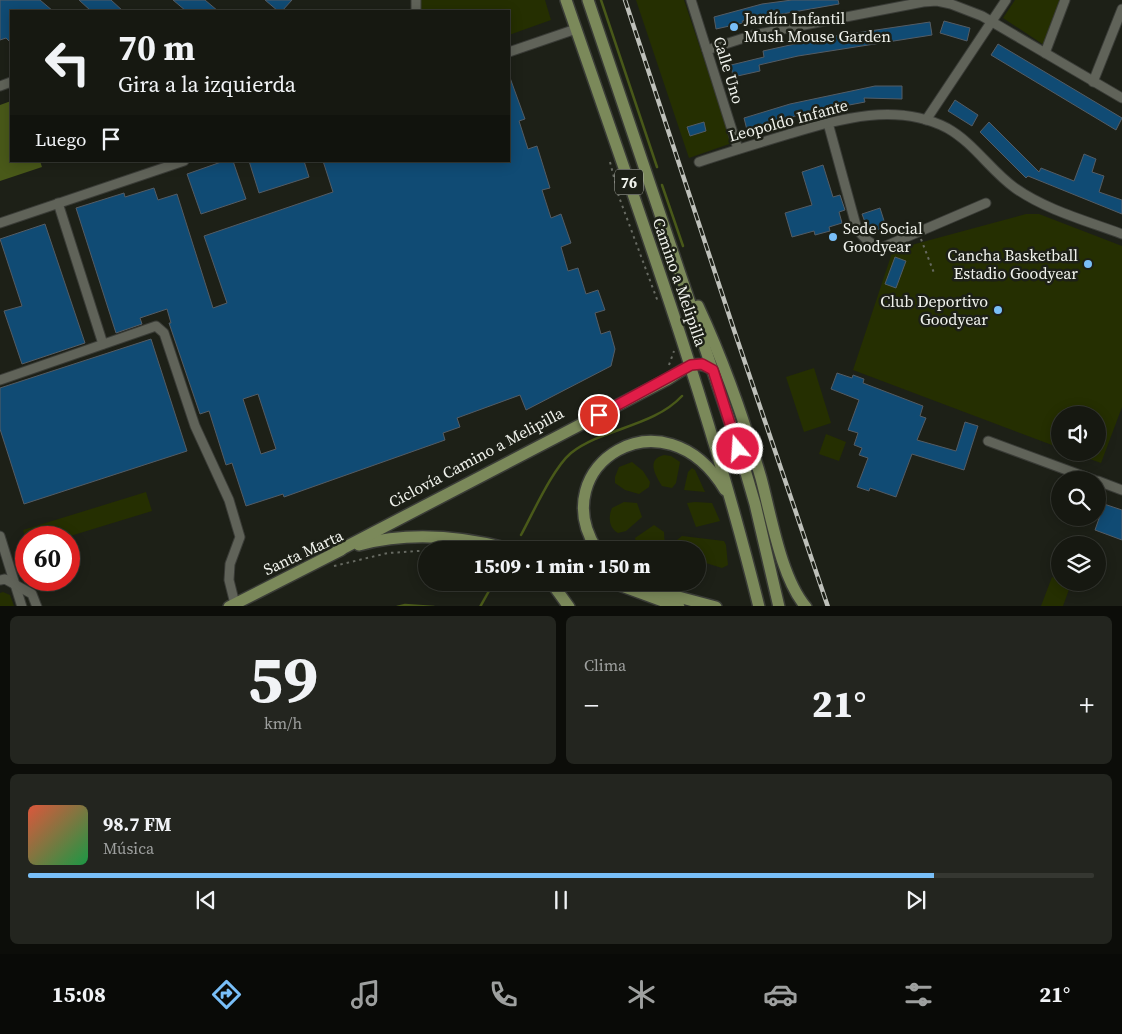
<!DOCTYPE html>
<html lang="es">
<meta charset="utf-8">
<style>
body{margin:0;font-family:"Source Serif 4",serif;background:#23251f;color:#f1f3f6;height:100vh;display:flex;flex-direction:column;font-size:19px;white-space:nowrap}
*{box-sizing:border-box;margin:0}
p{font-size:16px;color:#9ea09f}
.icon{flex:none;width:28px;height:28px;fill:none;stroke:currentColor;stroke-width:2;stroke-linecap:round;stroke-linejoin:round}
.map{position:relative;height:606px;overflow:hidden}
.panel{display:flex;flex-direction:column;gap:10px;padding:10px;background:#0c0d09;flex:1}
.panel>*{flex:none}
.top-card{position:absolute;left:10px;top:10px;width:500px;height:152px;border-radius:0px;box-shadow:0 2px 12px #0003,0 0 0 1px #353731;background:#161811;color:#f1f3f6;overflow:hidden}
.buttons{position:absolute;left:1051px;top:406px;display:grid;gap:10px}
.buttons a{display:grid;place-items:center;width:55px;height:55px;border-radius:50%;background:#161811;box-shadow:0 2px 12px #0003,0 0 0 1px #353731;font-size:25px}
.speed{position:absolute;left:15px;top:526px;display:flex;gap:10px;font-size:25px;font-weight:700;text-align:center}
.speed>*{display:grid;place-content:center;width:65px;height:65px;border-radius:50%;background:#161811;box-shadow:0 2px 12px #0003,0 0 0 1px #353731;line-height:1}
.speed .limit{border:8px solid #d22;background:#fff;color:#111}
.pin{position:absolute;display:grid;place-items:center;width:42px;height:42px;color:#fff;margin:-21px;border:2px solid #fff;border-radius:50%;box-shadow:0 1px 5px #0007}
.me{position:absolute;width:55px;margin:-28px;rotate:342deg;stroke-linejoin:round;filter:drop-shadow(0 0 4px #0008)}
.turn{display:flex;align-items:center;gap:18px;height:105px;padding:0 25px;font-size:22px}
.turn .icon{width:65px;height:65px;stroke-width:2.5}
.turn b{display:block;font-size:35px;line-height:42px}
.then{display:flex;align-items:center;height:48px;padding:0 25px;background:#0003;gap:10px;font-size:19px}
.big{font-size:38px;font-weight:800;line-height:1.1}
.panel .tile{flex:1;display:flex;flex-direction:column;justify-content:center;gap:8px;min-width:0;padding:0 18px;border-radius:8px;background:#23251f}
.panel .dial{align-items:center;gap:0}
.dial b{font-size:65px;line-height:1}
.song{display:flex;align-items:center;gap:15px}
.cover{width:60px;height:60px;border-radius:8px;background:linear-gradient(135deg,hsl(10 70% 55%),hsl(140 70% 35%))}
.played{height:5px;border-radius:2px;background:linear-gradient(90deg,#79bff8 85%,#353731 85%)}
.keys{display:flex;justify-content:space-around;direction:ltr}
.heat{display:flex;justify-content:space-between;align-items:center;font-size:28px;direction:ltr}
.panel .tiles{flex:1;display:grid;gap:10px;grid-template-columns:1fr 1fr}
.tile:last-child{grid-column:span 2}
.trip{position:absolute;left:418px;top:541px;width:288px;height:50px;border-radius:25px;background:#161811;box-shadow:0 2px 12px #0003,0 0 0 1px #353731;font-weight:800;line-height:50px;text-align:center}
.tab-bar{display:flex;height:80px;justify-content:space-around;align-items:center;background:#090a07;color:#9ea09f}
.tab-bar .icon{width:35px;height:35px}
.tab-bar .selected{color:#79bff8}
.tab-bar b{font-size:22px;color:#f1f3f6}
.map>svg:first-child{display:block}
</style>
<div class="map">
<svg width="1122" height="607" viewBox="0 0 1122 607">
<rect width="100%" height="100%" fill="#1d2017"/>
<g fill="#252f01">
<path d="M419,0H545L551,20L509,35V11H421Z"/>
<path d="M636,0H684L732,143L689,158Z"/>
<path d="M1015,0H1060L1044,45L1003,18Z"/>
<path d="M1026,214H1039L1122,246V407L1101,463L1073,453L1098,452V415H1060V448L853,370L893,250Z"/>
<path d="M814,368L831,423L804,432L786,377Z"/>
<path d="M826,434L846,442L839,461L819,454Z"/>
<path d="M664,455L671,456L680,462L676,483L672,488L662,486C655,475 646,459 664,455Z"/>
<path d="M632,462L643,471L650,482L649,487L639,494L625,490L615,483V477L619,467Z"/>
<path d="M692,468L695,470L705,492L684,490L688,472Z"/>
<path d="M146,492L152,511L67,537L26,538V540L23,530Z"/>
<path d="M624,502L637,503L642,517L626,531L618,533C609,528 608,517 612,508Z"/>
<path d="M695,502L712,503L720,521L696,527L687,503Z"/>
<path d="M654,525L664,532L665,550H638L635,538Z"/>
<path d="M682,536L724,541L726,545L728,565L722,568L706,563L696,569V550H678L677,540Z"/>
<path d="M1052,577L1060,580V582L1071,584L1063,606H1041Z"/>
<path d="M3,592L10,595L14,606H0V593Z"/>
</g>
<path fill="#495919" d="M11,101V161H40L42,167L0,181V105Z"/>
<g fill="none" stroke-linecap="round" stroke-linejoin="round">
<g stroke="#495919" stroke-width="2.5">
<path d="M601,0L657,167"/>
<path d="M662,185L683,246"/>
<path d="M521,535C533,513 553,468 571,453C603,428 653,427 682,396"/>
<path d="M397,607L405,605L434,607"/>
<path d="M480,607L494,582"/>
</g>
</g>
<g fill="#104b74" stroke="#545c64" fill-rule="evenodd">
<path d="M0,0H40L53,11H11V43L6,38L0,40Z"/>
<path d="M79,0H111L123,11H91Z"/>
<path d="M173,0H205L218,11H186Z"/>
<path d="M265,0H292L282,11H278Z"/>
<path d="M792,0H838L839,4L742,21L743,23L716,29L714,17L762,4Z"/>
<path d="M944,21L970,28L967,41L940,33Z"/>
<path d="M930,22L932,35L798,56L759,65L760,71L733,77L731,65L764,57L763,51L822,38Z"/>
<path d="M998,44L1122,118L1116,130L991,55Z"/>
<path d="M509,75L525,119L519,121L528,149L537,146L550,188L542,190L551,218L561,214L571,243L561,247L568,271L578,268L586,294L598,290L605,310L595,313L601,334L610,331L615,349L611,366L526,410L520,395L457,418L460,427L443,433L445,440L284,497L283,494L246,506L232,463L226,465L209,411L200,414L169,323H171L167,309L140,318L142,324L116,333L76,208L124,193L125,197L154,188L158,200L177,194L213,308L227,303L204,236L333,192L323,161H509ZM258,394L276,449L261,454L243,399Z"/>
<path d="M875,86H902V99L864,98L865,102L802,114L747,130L744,118L790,104Z"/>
<path d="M955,100L978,115L972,126L948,111Z"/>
<path d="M704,122L706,131L690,136L687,127Z"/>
<path d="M989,122L1039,172L1041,168L1074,181L1084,154L1096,159L1092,172L1104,176L1099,192L1122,200V214L1028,176L1026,178L980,132Z"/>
<path d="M224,161H233L246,199L201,214L187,174Z"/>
<path d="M249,161H304L309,177L259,193Z"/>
<path d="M823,165L833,197L840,195L845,210L839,212L842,223L829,227L830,231L815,235L814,231L792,237L785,213L812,205L802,172Z"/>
<path d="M880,208L886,227L869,233L862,214Z"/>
<path d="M45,224L85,343L22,364L4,311L22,306L0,239Z"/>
<path d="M895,257L906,261L896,288L885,284Z"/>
<path d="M151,339L187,451L24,504L0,429V388Z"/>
<path d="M837,373L852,378L853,375L864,379L863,383L923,406L920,416L926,418L917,440L956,451L965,422L978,426L964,470L912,454L896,497L870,488L869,491L857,487L868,458L859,455L862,448L854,445L858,433L848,430L859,400L831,389Z"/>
<path d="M1104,504L1122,510V540L1095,530Z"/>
</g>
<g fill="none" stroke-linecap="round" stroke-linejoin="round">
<g stroke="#3a3c37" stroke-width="11">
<g id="minor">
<path d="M416,0V11"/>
<path d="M691,0L738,149"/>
<path d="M707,50L753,35L923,2L937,1L951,4L982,16L1122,98"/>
<path d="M509,52L576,29"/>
<path d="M1045,53L1065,0"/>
<path d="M1093,82L1122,9"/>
<path d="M0,86L11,82"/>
<path d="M926,120L1006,0"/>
<path d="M828,123L857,229C864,238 870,244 881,248L986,203"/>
<path d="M699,162C729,152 759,143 789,134C840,119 896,102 947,128C974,143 990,170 1015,188C1046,210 1087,221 1122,234"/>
<path d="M58,203L103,344"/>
<path d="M0,223L184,161"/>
<path d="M0,380L156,326L164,333L195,426L229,500L240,537L230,564L229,580L235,604"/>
<path d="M988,441L1094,480"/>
<path d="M1098,481L1122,490"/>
<path d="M0,536L22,607"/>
<path d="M0,580L5,579L32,594L37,607"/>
</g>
</g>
<g stroke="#3a3c37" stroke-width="14">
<g id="major">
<path d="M566,0C635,201 708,400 759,607"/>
<path d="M588,0L739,449L755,504L779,607"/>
<path d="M698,306C724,362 744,419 761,478C771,515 781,578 806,607"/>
<path d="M359,545C411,531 462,536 513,550"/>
<path d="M597,550C543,466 664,388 725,490"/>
<path d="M336,552L668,379C683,370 696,357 713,370"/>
<path d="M551,582L569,607"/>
<path d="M611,582L679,607"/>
<path d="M622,582L716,607"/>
<path d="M229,607L341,550"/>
</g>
</g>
<g stroke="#676a62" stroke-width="2" stroke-dasharray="2.5 4" stroke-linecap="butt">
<path d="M610,162L619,197L658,302"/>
<path d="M921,239L934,273"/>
<path d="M669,365L674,351"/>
<path d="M334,566L388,553L434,550"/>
</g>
<use href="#minor" stroke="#606359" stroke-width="9"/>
<use href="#major" stroke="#7b895a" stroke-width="11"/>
<g stroke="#bec0ba" stroke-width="4.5">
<path id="rail" d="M625,0L734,330L828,607"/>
</g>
<use href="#rail" stroke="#1d2017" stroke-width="2.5" stroke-dasharray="8" stroke-linecap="butt"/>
</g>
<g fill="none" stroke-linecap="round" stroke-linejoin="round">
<g stroke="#92132f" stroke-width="12">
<path id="route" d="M599,415L691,365L702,364L713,370L738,449"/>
</g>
<use href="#route" stroke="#e11d48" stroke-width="9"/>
</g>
<g fill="#79bff8" stroke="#1d2017" stroke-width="2">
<circle cx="734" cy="27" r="5"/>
<circle cx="833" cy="237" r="5"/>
<circle cx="1088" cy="264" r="5"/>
<circle cx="998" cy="310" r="5"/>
</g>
<g text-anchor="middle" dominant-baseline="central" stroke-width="5" stroke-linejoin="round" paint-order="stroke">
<rect fill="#1d2017" stroke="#b1b3ac" stroke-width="1" x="615" y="169.5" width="28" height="25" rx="4"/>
<g font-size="15" font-weight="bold" fill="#f0f2ec">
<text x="629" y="182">76</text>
</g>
<g font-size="16" fill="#f0f2ec" stroke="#1d2017" text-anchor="start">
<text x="744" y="18">Jardín Infantil<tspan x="744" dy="18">Mush Mouse Garden</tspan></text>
<text x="843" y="228">Sede Social<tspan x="843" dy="18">Goodyear</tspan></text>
<text x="1078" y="255" text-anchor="end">Cancha Basketball<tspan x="1078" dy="18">Estadio Goodyear</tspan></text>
<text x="988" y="301" text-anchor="end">Club Deportivo<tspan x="988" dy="18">Goodyear</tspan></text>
</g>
<g font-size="16" fill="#f0f2ec" stroke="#1d2017">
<text transform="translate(729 70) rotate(73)">Calle Uno</text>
<text transform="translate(788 120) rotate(-15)">Leopoldo Infante</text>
<text transform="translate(680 282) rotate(71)">Camino a Melipilla</text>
<text transform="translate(476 457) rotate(-28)">Ciclovía Camino a Melipilla</text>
<text transform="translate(303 552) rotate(-25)">Santa Marta</text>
</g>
</g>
</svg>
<div class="buttons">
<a><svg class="icon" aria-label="sound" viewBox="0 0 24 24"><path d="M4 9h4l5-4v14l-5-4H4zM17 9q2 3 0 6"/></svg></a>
<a><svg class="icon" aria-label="search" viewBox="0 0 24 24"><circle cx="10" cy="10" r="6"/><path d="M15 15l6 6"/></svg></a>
<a><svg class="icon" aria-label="layers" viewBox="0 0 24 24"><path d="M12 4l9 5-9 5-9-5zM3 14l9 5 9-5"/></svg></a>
</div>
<div class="speed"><div class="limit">60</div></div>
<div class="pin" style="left:599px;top:415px;background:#d93025"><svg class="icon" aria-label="arrive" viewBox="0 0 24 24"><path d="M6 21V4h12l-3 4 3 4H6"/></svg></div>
<svg class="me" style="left:738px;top:449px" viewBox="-20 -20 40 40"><circle r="17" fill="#e11d48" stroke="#fff" stroke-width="3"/><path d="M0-11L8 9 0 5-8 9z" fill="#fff"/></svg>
<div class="trip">15:09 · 1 min · 150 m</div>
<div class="top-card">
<div class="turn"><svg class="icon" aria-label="left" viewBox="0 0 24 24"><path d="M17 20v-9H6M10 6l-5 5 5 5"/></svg><div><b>70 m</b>Gira a la izquierda</div></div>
<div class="then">Luego<svg class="icon" aria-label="arrive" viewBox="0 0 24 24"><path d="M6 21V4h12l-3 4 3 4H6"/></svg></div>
</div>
</div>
<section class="panel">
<div class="tiles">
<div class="tile dial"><b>59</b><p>km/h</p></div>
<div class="tile"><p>Clima</p>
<div class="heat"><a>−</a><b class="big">21°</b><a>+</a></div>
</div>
<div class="tile">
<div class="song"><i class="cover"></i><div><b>98.7 FM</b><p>Música</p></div></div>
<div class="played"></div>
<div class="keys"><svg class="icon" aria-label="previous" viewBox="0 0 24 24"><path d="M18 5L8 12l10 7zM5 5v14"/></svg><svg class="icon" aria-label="pause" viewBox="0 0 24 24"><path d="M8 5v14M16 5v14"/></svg><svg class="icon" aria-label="next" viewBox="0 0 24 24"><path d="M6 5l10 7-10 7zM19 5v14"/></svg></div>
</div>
</div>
</section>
<nav class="tab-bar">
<b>15:08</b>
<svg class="icon selected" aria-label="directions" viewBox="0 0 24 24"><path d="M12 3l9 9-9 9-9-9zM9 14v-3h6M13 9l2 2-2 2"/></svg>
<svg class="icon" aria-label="music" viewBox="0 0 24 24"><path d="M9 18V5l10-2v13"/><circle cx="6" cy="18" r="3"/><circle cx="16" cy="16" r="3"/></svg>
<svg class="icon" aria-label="phone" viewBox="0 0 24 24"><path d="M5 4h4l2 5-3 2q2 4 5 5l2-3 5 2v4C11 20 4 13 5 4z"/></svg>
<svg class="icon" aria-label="climate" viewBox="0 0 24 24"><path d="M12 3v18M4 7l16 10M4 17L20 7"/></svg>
<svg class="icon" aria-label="car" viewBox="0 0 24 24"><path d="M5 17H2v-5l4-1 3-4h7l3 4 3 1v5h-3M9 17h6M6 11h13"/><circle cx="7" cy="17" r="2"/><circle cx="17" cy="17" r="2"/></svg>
<svg class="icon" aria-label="filters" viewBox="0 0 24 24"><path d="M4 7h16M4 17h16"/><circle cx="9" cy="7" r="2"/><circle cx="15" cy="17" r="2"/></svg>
<b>21°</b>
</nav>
